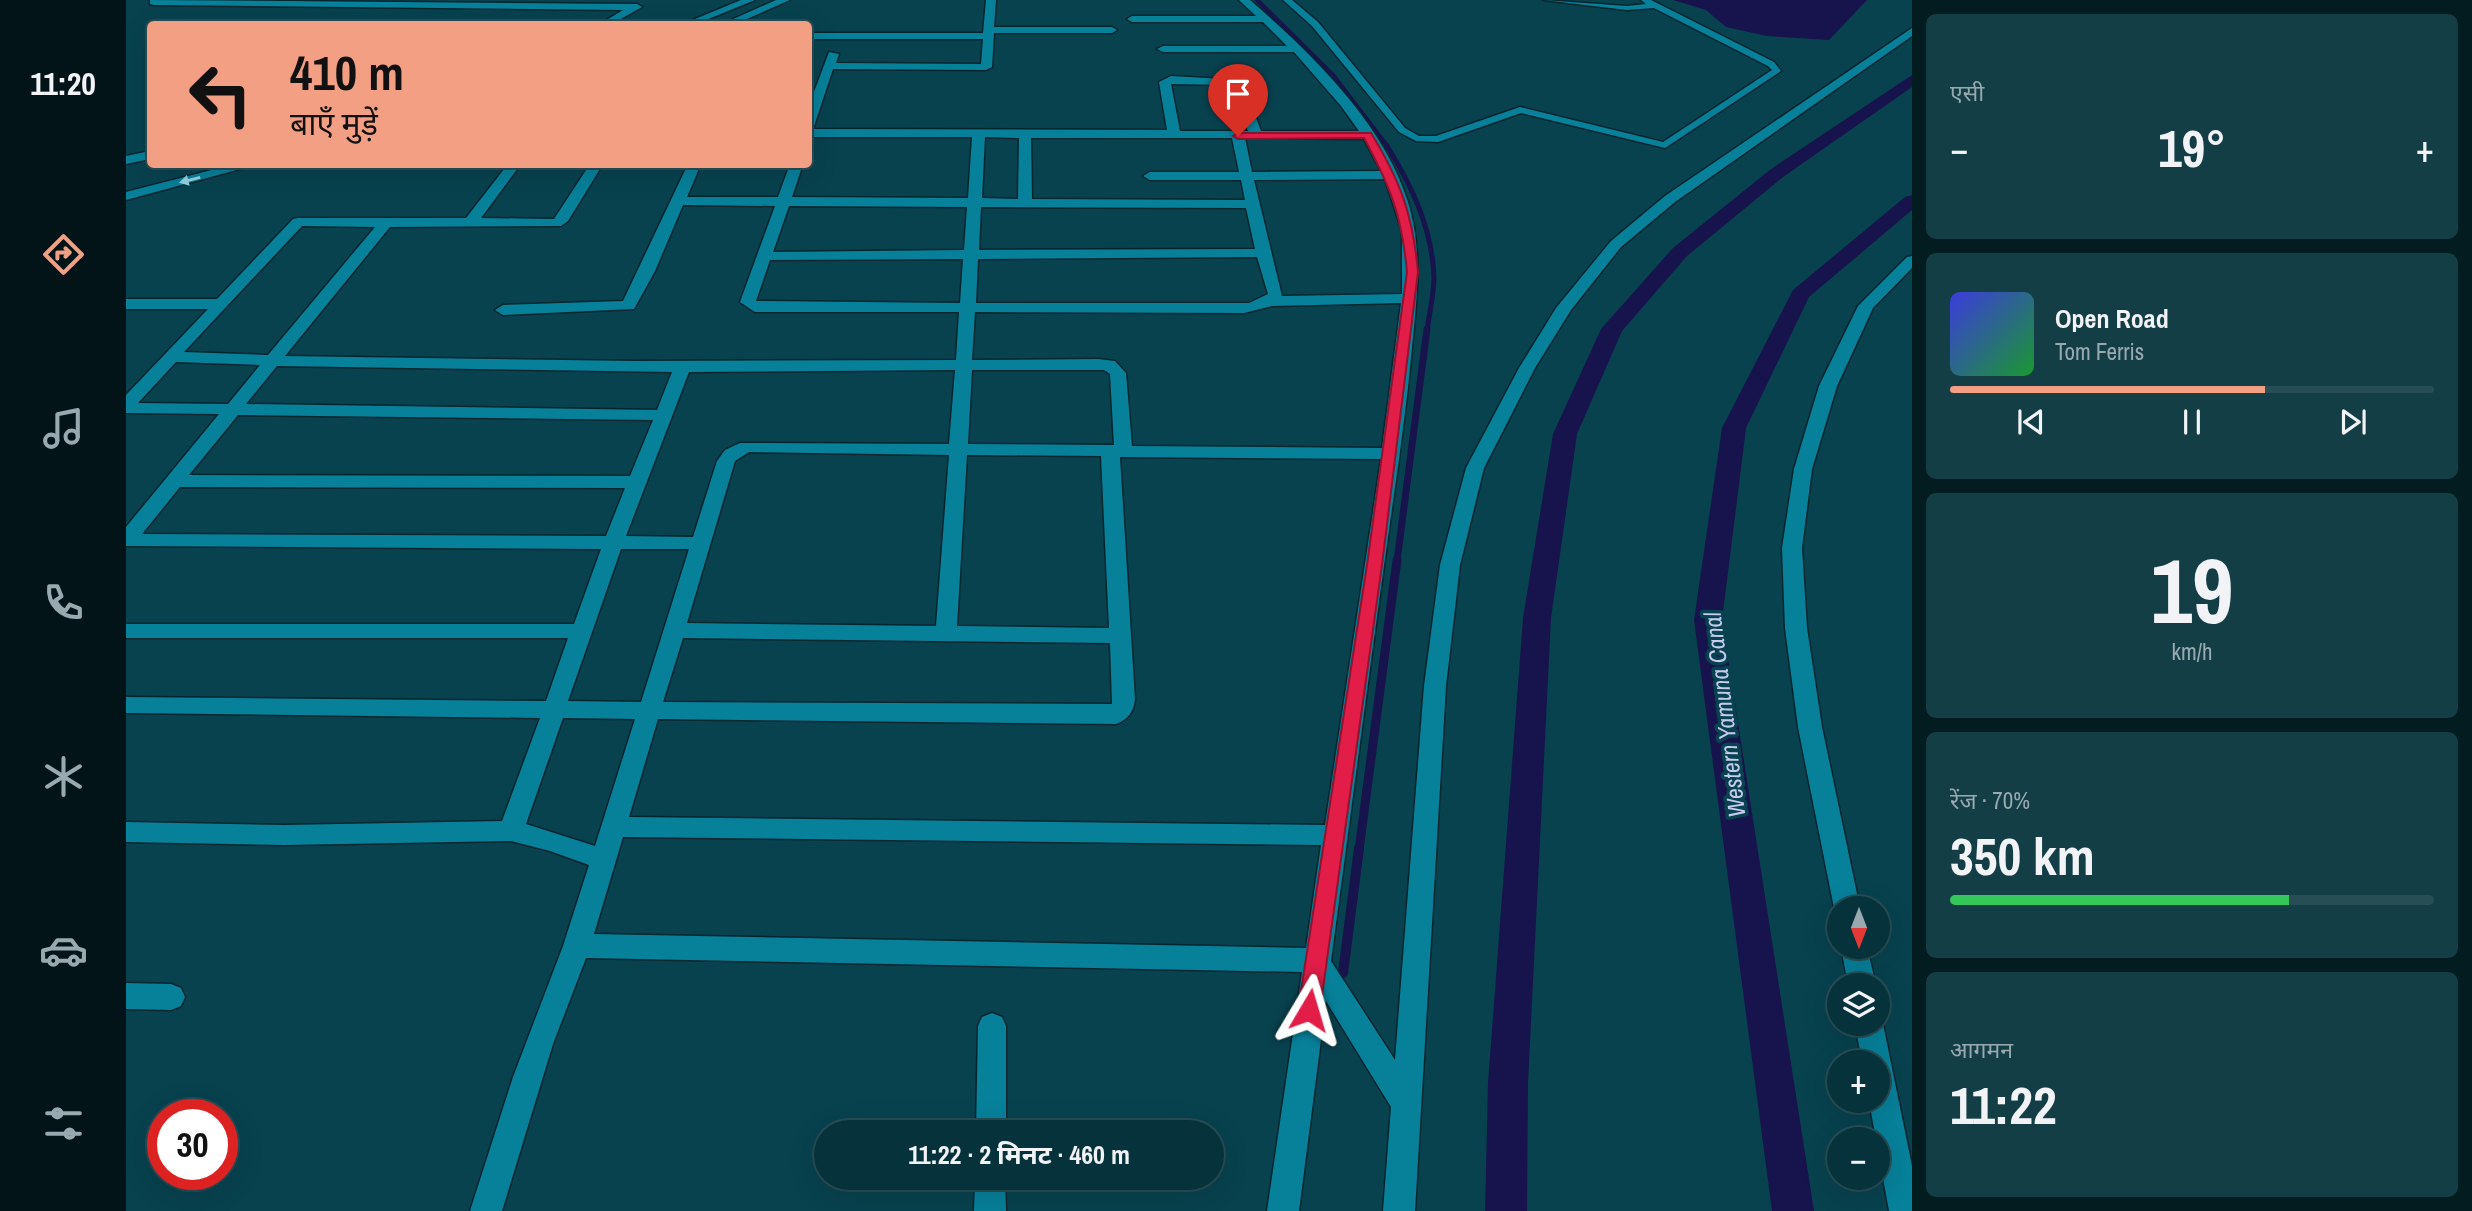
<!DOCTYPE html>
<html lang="hi">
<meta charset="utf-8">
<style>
body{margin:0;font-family:"Archivo Narrow","Noto Sans Devanagari",sans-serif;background:#143e46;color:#f1f3f6;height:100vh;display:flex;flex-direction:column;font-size:26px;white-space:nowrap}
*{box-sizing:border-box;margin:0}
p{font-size:23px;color:#98aaaf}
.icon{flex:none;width:38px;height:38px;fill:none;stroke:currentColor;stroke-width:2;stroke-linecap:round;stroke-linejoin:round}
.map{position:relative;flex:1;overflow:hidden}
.drawer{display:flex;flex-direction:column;gap:14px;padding:14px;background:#031c20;width:560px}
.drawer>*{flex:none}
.banner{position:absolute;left:21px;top:21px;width:665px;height:147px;border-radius:7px;box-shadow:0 7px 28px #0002,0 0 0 2px #274d55;background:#f39f84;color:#111;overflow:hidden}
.needle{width:46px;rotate:180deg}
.controls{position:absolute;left:1701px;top:896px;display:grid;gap:14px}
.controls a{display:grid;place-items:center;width:63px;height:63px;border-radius:50%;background:#06323b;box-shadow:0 7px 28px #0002,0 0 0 2px #274d55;font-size:35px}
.speed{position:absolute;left:21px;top:1099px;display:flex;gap:14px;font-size:35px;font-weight:700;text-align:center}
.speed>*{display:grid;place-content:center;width:91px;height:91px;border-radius:50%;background:#06323b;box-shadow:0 7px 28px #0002,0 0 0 2px #274d55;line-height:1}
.speed .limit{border:10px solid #d22;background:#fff;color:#111}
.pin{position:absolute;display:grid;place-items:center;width:60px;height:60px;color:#fff;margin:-72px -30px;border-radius:50% 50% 50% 0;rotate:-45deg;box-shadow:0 0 7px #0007}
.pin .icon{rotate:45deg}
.me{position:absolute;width:77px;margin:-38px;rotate:7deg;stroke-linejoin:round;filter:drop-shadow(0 0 5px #0008)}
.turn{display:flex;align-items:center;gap:24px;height:147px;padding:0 28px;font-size:32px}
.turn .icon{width:91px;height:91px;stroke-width:2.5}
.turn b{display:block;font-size:49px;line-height:60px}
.big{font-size:52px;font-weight:700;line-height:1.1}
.drawer .tile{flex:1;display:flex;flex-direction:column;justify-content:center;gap:10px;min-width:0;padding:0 24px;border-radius:10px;background:#143e46}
.drawer .dial{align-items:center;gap:0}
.dial b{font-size:91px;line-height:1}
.song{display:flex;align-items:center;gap:21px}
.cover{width:84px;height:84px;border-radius:10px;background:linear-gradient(135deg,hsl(240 70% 55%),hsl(130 70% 35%))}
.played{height:7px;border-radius:4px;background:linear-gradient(90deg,#f39f84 65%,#274d55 65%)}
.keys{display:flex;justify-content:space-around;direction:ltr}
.heat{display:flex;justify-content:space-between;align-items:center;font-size:38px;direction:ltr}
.charge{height:10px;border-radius:5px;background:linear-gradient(90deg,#34c759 70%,#274d55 0)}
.trip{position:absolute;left:688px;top:1120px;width:410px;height:70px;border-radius:35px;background:#06323b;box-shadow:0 7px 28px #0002,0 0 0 2px #274d55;font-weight:700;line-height:70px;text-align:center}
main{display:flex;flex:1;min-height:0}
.tabs{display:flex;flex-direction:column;width:126px;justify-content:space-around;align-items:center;background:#021418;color:#98aaaf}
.tabs .icon{width:49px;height:49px}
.tabs .selected{color:#f39f84}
.tabs b{font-size:32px;color:#f1f3f6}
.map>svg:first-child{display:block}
</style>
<main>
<nav class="tabs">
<b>11:20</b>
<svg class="icon selected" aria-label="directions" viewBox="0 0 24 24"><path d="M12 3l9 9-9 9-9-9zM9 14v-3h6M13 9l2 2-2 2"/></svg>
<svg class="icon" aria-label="music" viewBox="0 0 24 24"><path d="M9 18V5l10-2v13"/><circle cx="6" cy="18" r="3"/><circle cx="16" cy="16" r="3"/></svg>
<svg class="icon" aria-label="phone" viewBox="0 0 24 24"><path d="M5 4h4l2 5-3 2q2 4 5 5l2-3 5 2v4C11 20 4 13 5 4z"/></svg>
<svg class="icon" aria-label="climate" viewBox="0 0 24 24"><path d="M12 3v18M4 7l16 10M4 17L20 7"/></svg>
<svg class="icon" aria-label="car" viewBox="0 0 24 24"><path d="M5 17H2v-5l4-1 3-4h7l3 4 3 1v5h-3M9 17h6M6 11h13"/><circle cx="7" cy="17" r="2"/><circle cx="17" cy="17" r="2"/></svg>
<svg class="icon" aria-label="filters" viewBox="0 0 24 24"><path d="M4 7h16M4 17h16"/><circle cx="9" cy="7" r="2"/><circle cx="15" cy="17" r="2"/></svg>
</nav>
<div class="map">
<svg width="1786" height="1211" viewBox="0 0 1786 1211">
<rect width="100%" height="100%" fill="#08424f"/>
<path fill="#17134c" d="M1547,0H1741L1703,40L1641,36L1600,27L1580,10Z"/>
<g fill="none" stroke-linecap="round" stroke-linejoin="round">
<path stroke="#17134c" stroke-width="4.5" d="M1131,0L1207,75L1262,147"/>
<path stroke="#17134c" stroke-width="5" d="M1261,146C1286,186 1306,228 1308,277C1308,295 1303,314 1301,331"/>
<path stroke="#17134c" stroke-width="7" d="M1271,561L1301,329"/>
<path stroke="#17134c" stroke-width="9" d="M1233,850L1271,560"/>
<path stroke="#17134c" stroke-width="10" d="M1217,973L1233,848"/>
<g fill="#17134c" fill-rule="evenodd">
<path d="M1786,75V87L1657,177L1561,256L1496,331L1451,434L1425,618L1402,1083L1401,1211H1359L1362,1083L1397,618L1427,434L1475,329L1547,248L1645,169Z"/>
<path d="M1786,195V210L1683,297L1620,428L1596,620L1688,1211H1646L1568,620L1596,428L1667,290L1779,197Z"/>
</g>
<g stroke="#06262e" stroke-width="3">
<path id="lane" d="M1157,0H1166L1192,22L1279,128L1293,136H1310L1394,107L1537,142L1646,70L1642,66L1528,8L1501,10L1417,0L1501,6L1520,4L1515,0H1525L1648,62L1655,71L1539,148L1395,113L1312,142L1290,141L1273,132L1186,26Z"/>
</g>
<g stroke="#06262e" stroke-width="3">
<g id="street">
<path d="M24,0L511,4L516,7L486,24H474L497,10L28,5L24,4Z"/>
<path d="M860,0H870L868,27H986L991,30L986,33H868L866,67L860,70L707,69L687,129L1041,130L1033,82L1045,76L1116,80L1135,131H1233L1215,106L1168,52H1037L1031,49L1037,46H1161L1137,22H1006L1001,19L1006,16H1130L1113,0H1124C1184,52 1258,123 1282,202C1297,251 1291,297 1286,348C1281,404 1273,460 1265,516C1244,664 1225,813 1205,961L1269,1060L1298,686L1314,565L1340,468L1393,368L1430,308L1485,241L1539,196L1786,28V36L1549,202L1495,247L1445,310L1409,368L1358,468L1334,565L1320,686L1289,1211H1257L1265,1107L1200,1001L1173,1211H1141L1176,972L460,958L427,1044L376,1211H344L387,1077L437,946L463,865L424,851L385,841L159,845L0,842V822L159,825L376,821L414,718L0,713V697L420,701L442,638H0V624H448L475,549L0,546V527L93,414L0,413V395L82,309H0V299H91L167,219L172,218H340L382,164H395L355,218L428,219L464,164H477L442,221L435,226L264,227L159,356L509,361L830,360L833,312H629L614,302L649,206L557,205L529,271L508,309L377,315L369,310L377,305L497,301L562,164H575L561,197H652L664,164H677L666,197L842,198L846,137H682V108L703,52L713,54L710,63L855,64L857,39H682V33H857ZM1045,84L1107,85L1122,131H1054ZM859,137L893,138L892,199L856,198ZM905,138H1106L1113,172H1024L1017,176L1024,180H1115L1119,200L906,199ZM1119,138L1238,139L1255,171L1126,172ZM1259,179L1276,231V294L1156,296L1128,180ZM663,206L841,207L838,250L647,252ZM855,207L1120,208L1129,249L853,250ZM176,226L249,227L142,355L58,352ZM1131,257L1142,294L1123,303H850L852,259ZM837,259L834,303L630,301L644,260ZM1275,303L1256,448L1006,446L1000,373L989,361L972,359L846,360L849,312L1118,313L1146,306ZM50,362L134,365L102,404L12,403ZM151,366L546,372L531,410L120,404ZM829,370L823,444L614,443L599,450L591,461L567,537L500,536L563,372ZM846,370H978L984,374L988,445L842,444ZM112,415L527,420L504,476L63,475ZM623,452L823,455L810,626L561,623L609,461ZM841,455L975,456L983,628L831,626ZM994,457L1255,459L1199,825L503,817L532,719L990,724C1002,720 1008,711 1009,699ZM54,487L499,488L480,536L16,534ZM495,549H563L515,702L442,701ZM557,638L984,643L986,704L537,702ZM437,718L509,719L469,846L400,824ZM497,837L1195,845L1180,948L468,934Z"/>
<path d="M24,151V159L0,164V156Z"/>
<path d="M1786,256V268L1747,308L1711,386L1686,469L1676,548L1681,628L1696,727L1734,908H1713V917L1708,908L1672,727L1659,628L1656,548L1668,469L1693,386L1732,306L1781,257Z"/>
<path d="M1715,947H1741L1750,985H1722Z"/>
<path d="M0,983L45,984L55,988L59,997L55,1006L45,1010L0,1009Z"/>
<path d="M866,1013L876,1017L880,1026V1132H850L852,1026L856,1017Z"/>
<path d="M1752,1014L1757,1024L1786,1166V1211H1763L1743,1101H1752V1062H1736L1729,1024H1752Z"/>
<path d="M849,1178H879L880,1211H848Z"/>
</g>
</g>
<g stroke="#06262e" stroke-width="3">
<g id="secondary">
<path d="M615,0H629L570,24H557Z"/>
<path d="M650,0H664L614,22L605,20Z"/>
<path d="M109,164H133L0,200V192Z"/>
</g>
</g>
<use href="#lane" fill="#07809a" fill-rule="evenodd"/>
<use href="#street" fill="#07809a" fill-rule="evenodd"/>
<use href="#secondary" fill="#07809a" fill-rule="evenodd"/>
</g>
<defs><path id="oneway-solid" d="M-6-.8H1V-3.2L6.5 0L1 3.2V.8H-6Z" transform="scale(1.75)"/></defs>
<use fill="#94d1e1" href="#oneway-solid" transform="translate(64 180) rotate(166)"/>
<path fill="#e11d48" stroke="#92132f" stroke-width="2" d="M1245,133C1275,182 1287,216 1292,272L1256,565L1194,1010L1190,1017L1183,1020L1175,1017L1172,1010L1241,565L1281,272C1276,216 1265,188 1238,138L1112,139L1107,136L1112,133Z"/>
<g text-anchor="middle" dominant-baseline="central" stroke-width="7" stroke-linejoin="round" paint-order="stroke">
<g font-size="24" font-style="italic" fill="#c6cbf0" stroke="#08424f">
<text transform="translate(1598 715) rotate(-97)">Western Yamuna Canal</text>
</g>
</g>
</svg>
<div class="controls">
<a><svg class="needle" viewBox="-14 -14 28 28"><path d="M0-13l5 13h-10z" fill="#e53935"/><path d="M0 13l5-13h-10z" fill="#98aaaf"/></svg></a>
<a><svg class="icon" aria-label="layers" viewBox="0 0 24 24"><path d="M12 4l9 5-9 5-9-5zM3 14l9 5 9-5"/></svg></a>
<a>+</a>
<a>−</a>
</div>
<div class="speed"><div class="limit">30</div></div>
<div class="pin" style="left:1112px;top:136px;background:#d93025"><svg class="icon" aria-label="arrive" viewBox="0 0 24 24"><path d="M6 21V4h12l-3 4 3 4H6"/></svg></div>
<svg class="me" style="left:1183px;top:1010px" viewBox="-20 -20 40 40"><path d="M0-17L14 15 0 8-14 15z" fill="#e11d48" stroke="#fff" stroke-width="4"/></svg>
<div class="trip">11:22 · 2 मिनट · 460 m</div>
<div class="banner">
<div class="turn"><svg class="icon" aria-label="left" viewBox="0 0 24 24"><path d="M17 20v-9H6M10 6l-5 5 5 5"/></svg><div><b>410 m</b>बाएँ मुड़ें</div></div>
</div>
</div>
<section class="drawer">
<div class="tile"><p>एसी</p>
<div class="heat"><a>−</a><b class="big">19°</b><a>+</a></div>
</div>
<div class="tile">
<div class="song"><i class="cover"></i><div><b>Open Road</b><p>Tom Ferris</p></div></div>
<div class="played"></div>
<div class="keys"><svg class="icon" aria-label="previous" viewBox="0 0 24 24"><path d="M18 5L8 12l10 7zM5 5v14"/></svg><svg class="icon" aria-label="pause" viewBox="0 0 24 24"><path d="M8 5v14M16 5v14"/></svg><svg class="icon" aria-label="next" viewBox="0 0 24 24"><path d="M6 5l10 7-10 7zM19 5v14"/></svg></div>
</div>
<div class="tile dial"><b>19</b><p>km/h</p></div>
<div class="tile"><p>रेंज · 70%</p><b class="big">350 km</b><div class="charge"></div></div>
<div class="tile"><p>आगमन</p><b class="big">11:22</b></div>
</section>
</main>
